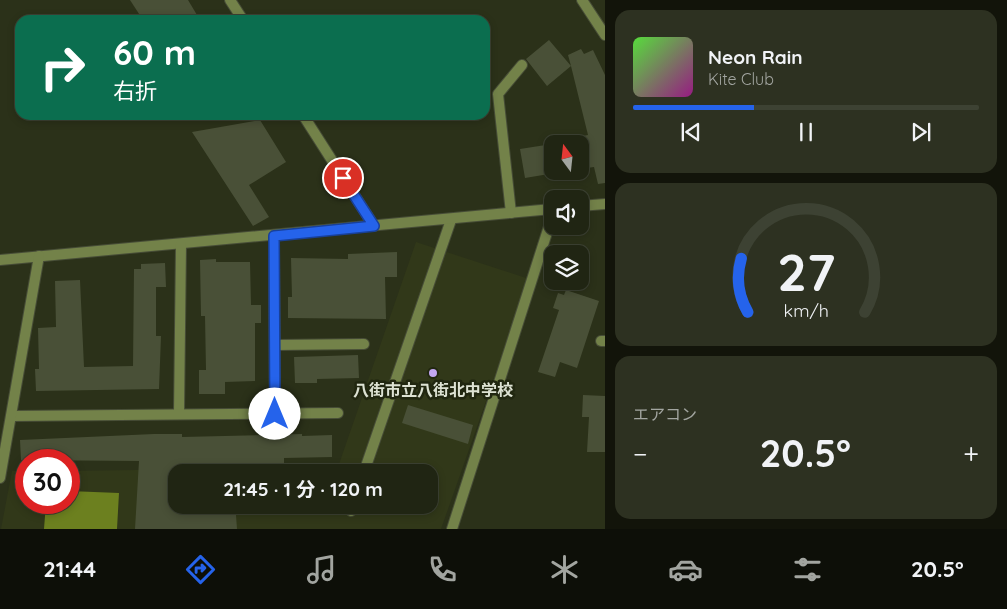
<!DOCTYPE html>
<html lang="ja">
<meta charset="utf-8">
<style>
body{margin:0;font-family:Quicksand,"Noto Sans JP",sans-serif;background:#2d3121;color:#f1f3f6;height:100vh;display:flex;flex-direction:column;font-size:19px;white-space:nowrap}
*{box-sizing:border-box;margin:0}
p{font-size:16px;color:#a2a5a0}
.icon{flex:none;width:28px;height:28px;fill:none;stroke:currentColor;stroke-width:2;stroke-linecap:round;stroke-linejoin:round}
.map{position:relative;flex:1;overflow:hidden}
.details{display:flex;flex-direction:column;gap:10px;padding:10px;background:#12140a;width:402px}
.details>*{flex:none}
.banner{position:absolute;left:15px;top:15px;width:475px;height:105px;border-radius:15px;box-shadow:0 2px 8px #0003,0 0 0 1px #3d4233;background:#0b6e4f;color:#fff;overflow:hidden}
.needle{width:32px;rotate:345deg}
.fabs{position:absolute;left:544px;top:135px;display:grid;gap:10px}
.fabs a{display:grid;place-items:center;width:45px;height:45px;border-radius:10px;background:#202513;box-shadow:0 2px 8px #0003,0 0 0 1px #3d4233;font-size:25px}
.speed{position:absolute;left:15px;top:449px;display:flex;gap:10px;font-size:25px;font-weight:700;text-align:center}
.speed>*{display:grid;place-content:center;width:65px;height:65px;border-radius:50%;background:#202513;box-shadow:0 2px 8px #0003,0 0 0 1px #3d4233;line-height:1}
.speed .limit{border:8px solid #d22;background:#fff;color:#111}
.pin{position:absolute;display:grid;place-items:center;width:42px;height:42px;color:#fff;margin:-21px;border:2px solid #fff;border-radius:50%;box-shadow:0 1px 5px #0007}
.me{position:absolute;width:55px;margin:-28px;rotate:0deg;stroke-linejoin:round;filter:drop-shadow(0 0 4px #0008)}
.turn{display:flex;align-items:center;gap:18px;height:105px;padding:0 15px;font-size:22px}
.turn .icon{width:65px;height:65px;stroke-width:2.5}
.turn b{display:block;font-size:35px;line-height:42px}
.big{font-size:38px;font-weight:700;line-height:1.1}
.details .widget{flex:1;display:flex;flex-direction:column;justify-content:center;gap:8px;min-width:0;padding:0 18px;border-radius:15px;background:#2d3121}
.details .dial{align-items:center;gap:0}
.dial svg{height:130px;overflow:visible;fill:none;stroke:#3d4233;stroke-width:7;stroke-linecap:round;text-anchor:middle}
.dial text{fill:#f1f3f6;stroke:none}
.song{display:flex;align-items:center;gap:15px}
.cover{width:60px;height:60px;border-radius:8px;background:linear-gradient(135deg,hsl(110 70% 55%),hsl(310 70% 35%))}
.played{height:5px;border-radius:2px;background:linear-gradient(90deg,#2563eb 35%,#3d4233 35%)}
.keys{display:flex;justify-content:space-around;direction:ltr}
.heat{display:flex;justify-content:space-between;align-items:center;font-size:28px;direction:ltr}
.trip{position:absolute;left:168px;top:464px;width:270px;height:50px;border-radius:15px;background:#202513;box-shadow:0 2px 8px #0003,0 0 0 1px #3d4233;font-weight:700;line-height:50px;text-align:center}
.dock{display:flex;height:80px;justify-content:space-around;align-items:center;background:#0d0f08;color:#a2a5a0}
.dock .icon{width:35px;height:35px}
.dock .active{color:#2563eb}
.dock b{font-size:22px;color:#f1f3f6}
main{display:flex;flex:1;min-height:0}
.map>svg:first-child{display:block}
</style>
<main>
<div class="map">
<svg width="605" height="529" viewBox="0 0 605 529">
<rect width="100%" height="100%" fill="#2b3119"/>
<path fill="#313819" fill-rule="evenodd" d="M416,242L529,279L441,529H1L12,471H26V502H69V471L338,467ZM176,472H429V505H176Z"/>
<path fill="#6c801f" d="M69,491L119,493L117,529H44L46,503L69,502Z"/>
<g fill="#495037">
<path d="M130,0H188L200,20H143Z"/>
<path d="M549,40L571,66L568,55L581,49L584,54L593,50L605,75V183L598,184L594,167L580,169V144H555L559,143L556,141L588,135L571,66L547,86L526,59Z"/>
<path d="M260,120L286,162L249,185L269,217L253,226L192,132Z"/>
<path d="M552,144V171H567L525,178L520,149Z"/>
<path d="M397,252V277H385L386,319L288,318V297H292L291,258L348,259V254Z"/>
<path d="M216,259V262H250L251,305H261V323H255V381L225,382V394H199V370H206L205,316H201L200,260Z"/>
<path d="M165,263L166,287H156V336H161L159,389L36,391L35,369H39L38,328L56,327L55,281L80,280L84,367L133,366L134,269H141V264Z"/>
<path d="M566,290L599,301L577,368L560,362L555,377L538,372L559,310L553,308L558,293L564,295Z"/>
<path d="M358,355L359,378L317,379V383H295L294,357Z"/>
<path d="M583,395L605,396V452H587L589,417H582Z"/>
<path d="M408,405L473,425L468,444L402,423Z"/>
<path d="M154,434H182V437L302,434V436L332,435V457L284,458V472H171L169,505H231L236,515L237,529H135L139,461L21,460L20,440Z"/>
</g>
<g fill="none" stroke-linecap="round" stroke-linejoin="round">
<g stroke="#474d37" stroke-width="12">
<g id="lane">
<path d="M511,213L498,94L522,65"/>
<path d="M601,341H605"/>
<path d="M364,472L451,220"/>
<path d="M351,511L353,505"/>
</g>
</g>
<g stroke="#474d37" stroke-width="12">
<g id="street">
<path d="M230,0L243,20"/>
<path d="M582,0L605,35"/>
<path d="M303,115L374,226"/>
<path d="M580,206L605,204"/>
<path d="M274,236L275,414"/>
<path d="M0,260L552,209"/>
<path d="M275,345L364,344"/>
<path d="M179,414L181,244"/>
<path d="M12,416L338,413"/>
<path d="M0,478L39,256"/>
<path d="M452,529L552,217"/>
</g>
</g>
<use href="#lane" stroke="#738249" stroke-width="10"/>
<use href="#street" stroke="#738249" stroke-width="10"/>
</g>
<g fill="none" stroke-linecap="round" stroke-linejoin="round">
<g stroke="#184099" stroke-width="12">
<path id="route" d="M275,414L274,236L374,226L343,178"/>
</g>
<use href="#route" stroke="#2563eb" stroke-width="9"/>
</g>
<circle fill="#c3a7f2" stroke="#212710" stroke-width="2" cx="433" cy="373" r="5"/>
<g text-anchor="middle" dominant-baseline="central" stroke-width="5" stroke-linejoin="round" paint-order="stroke">
<g font-size="16" font-weight="bold" fill="#dde2d3" stroke="#212710">
<text x="433" y="390">八街市立八街北中学校</text>
</g>
</g>
</svg>
<div class="fabs">
<a><svg class="needle" viewBox="-14 -14 28 28"><path d="M0-13l5 13h-10z" fill="#e53935"/><path d="M0 13l5-13h-10z" fill="#a2a5a0"/></svg></a>
<a><svg class="icon" aria-label="sound" viewBox="0 0 24 24"><path d="M4 9h4l5-4v14l-5-4H4zM17 9q2 3 0 6"/></svg></a>
<a><svg class="icon" aria-label="layers" viewBox="0 0 24 24"><path d="M12 4l9 5-9 5-9-5zM3 14l9 5 9-5"/></svg></a>
</div>
<div class="speed"><div class="limit">30</div></div>
<div class="pin" style="left:343px;top:178px;background:#d93025"><svg class="icon" aria-label="arrive" viewBox="0 0 24 24"><path d="M6 21V4h12l-3 4 3 4H6"/></svg></div>
<svg class="me" style="left:275px;top:414px" viewBox="-20 -20 40 40"><circle r="19" fill="#fff"/><path d="M0-13L10 11 0 6-10 11z" fill="#2563eb"/></svg>
<div class="trip">21:45 · 1 分 · 120 m</div>
<div class="banner">
<div class="turn"><svg class="icon" aria-label="right" viewBox="0 0 24 24"><path d="M7 20v-9h11M14 6l5 5-5 5"/></svg><div><b>60 m</b>右折</div></div>
</div>
</div>
<section class="details">
<div class="widget">
<div class="song"><i class="cover"></i><div><b>Neon Rain</b><p>Kite Club</p></div></div>
<div class="played"></div>
<div class="keys"><svg class="icon" aria-label="previous" viewBox="0 0 24 24"><path d="M18 5L8 12l10 7zM5 5v14"/></svg><svg class="icon" aria-label="pause" viewBox="0 0 24 24"><path d="M8 5v14M16 5v14"/></svg><svg class="icon" aria-label="next" viewBox="0 0 24 24"><path d="M6 5l10 7-10 7zM19 5v14"/></svg></div>
</div>
<div class="widget dial"><svg viewBox="0 0 100 80">
<path d="M14 69A42 42 0 1 1 86 69"/>
<path d="M14 69A42 42 0 0 1 10 36" stroke="#2563eb"/>
<text x="50" y="56" font-size="32" font-weight="700">27</text>
<text x="50" y="72" font-size="11">km/h</text>
</svg></div>
<div class="widget"><p>エアコン</p>
<div class="heat"><a>−</a><b class="big">20.5°</b><a>+</a></div>
</div>
</section>
</main>
<nav class="dock">
<b>21:44</b>
<svg class="icon active" aria-label="directions" viewBox="0 0 24 24"><path d="M12 3l9 9-9 9-9-9zM9 14v-3h6M13 9l2 2-2 2"/></svg>
<svg class="icon" aria-label="music" viewBox="0 0 24 24"><path d="M9 18V5l10-2v13"/><circle cx="6" cy="18" r="3"/><circle cx="16" cy="16" r="3"/></svg>
<svg class="icon" aria-label="phone" viewBox="0 0 24 24"><path d="M5 4h4l2 5-3 2q2 4 5 5l2-3 5 2v4C11 20 4 13 5 4z"/></svg>
<svg class="icon" aria-label="climate" viewBox="0 0 24 24"><path d="M12 3v18M4 7l16 10M4 17L20 7"/></svg>
<svg class="icon" aria-label="car" viewBox="0 0 24 24"><path d="M5 17H2v-5l4-1 3-4h7l3 4 3 1v5h-3M9 17h6M6 11h13"/><circle cx="7" cy="17" r="2"/><circle cx="17" cy="17" r="2"/></svg>
<svg class="icon" aria-label="filters" viewBox="0 0 24 24"><path d="M4 7h16M4 17h16"/><circle cx="9" cy="7" r="2"/><circle cx="15" cy="17" r="2"/></svg>
<b>20.5°</b>
</nav>
